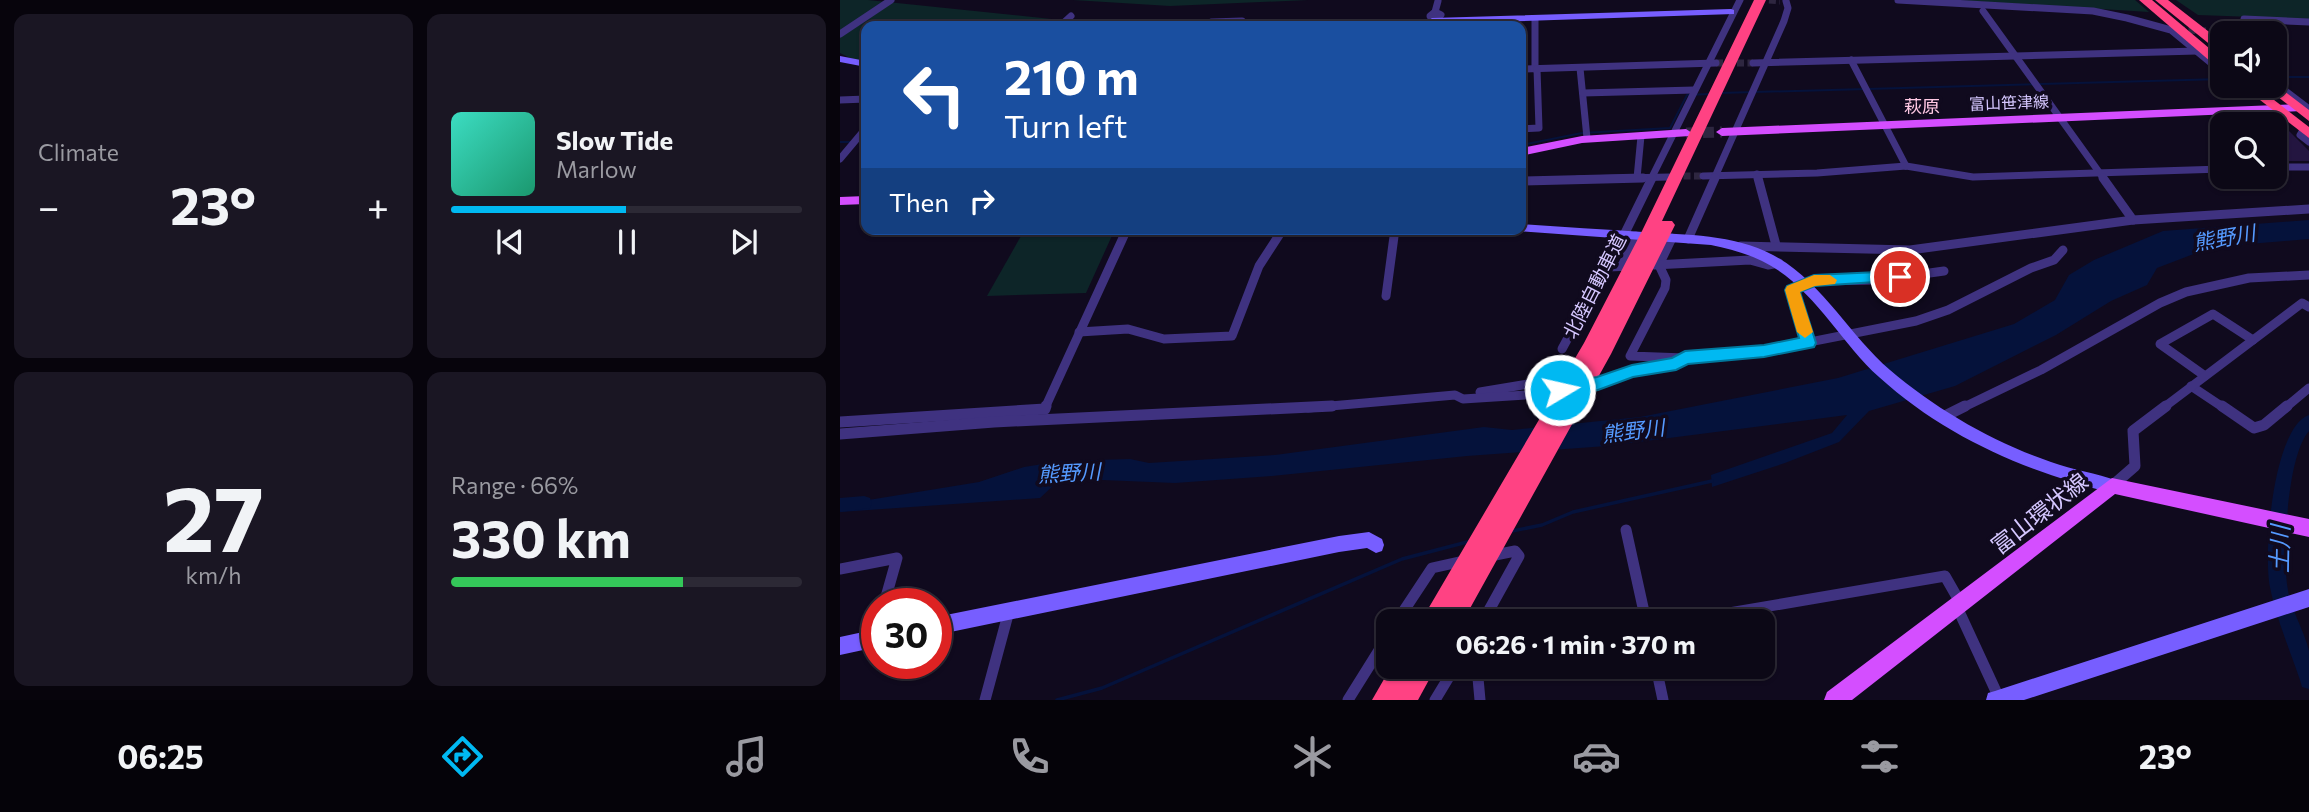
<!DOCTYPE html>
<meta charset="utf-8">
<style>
body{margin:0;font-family:Commissioner,"Noto Sans JP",sans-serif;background:#1a1623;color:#f1f3f6;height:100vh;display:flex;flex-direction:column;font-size:26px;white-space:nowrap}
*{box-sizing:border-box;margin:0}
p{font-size:23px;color:#9a9aa1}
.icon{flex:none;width:38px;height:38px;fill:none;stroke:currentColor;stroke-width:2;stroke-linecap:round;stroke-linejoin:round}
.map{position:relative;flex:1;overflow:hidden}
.drawer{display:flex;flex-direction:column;gap:14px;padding:14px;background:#07040c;width:840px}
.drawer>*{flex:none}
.banner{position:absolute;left:21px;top:21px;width:665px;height:214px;border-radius:14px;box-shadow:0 2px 5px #0004,0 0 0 2px #2c2935;background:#1a4fa0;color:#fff;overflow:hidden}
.buttons{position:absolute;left:1370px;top:21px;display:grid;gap:14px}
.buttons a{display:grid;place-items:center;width:77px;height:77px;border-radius:14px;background:#0c0816;box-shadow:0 2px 5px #0004,0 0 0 2px #2c2935;font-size:35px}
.speed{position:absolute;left:21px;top:588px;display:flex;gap:14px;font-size:35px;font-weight:700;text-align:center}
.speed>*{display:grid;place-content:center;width:91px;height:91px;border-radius:50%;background:#0c0816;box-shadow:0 2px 5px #0004,0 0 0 2px #2c2935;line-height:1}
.speed .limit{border:10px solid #d22;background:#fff;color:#111}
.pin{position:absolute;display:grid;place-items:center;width:60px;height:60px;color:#fff;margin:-30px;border:4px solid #fff;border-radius:50%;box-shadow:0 2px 7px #0007}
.me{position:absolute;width:77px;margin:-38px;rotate:81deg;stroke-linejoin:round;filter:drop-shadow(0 0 5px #0008)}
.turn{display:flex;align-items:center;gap:24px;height:147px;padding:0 28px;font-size:32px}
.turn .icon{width:91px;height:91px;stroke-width:2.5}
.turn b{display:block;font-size:49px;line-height:60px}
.then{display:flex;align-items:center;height:66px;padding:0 28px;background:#0003;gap:14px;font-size:26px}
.big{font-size:52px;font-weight:700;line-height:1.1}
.drawer .tile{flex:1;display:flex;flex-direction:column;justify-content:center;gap:10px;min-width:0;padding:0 24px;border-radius:14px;background:#1a1623}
.drawer .dial{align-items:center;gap:0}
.dial b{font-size:91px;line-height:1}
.song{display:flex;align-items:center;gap:21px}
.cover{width:84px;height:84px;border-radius:10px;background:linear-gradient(135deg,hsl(170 70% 55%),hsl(160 70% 35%))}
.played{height:7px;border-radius:4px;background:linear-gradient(90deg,#00b9f2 50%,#2c2935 50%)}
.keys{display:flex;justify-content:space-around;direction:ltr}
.heat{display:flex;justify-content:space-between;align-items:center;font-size:38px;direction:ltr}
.charge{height:10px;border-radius:5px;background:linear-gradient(90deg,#34c759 66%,#2c2935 0)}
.drawer .tiles{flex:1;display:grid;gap:14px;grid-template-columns:repeat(2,1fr)}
.trip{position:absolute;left:536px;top:609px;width:399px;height:70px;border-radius:14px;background:#0c0816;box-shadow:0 2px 5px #0004,0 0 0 2px #2c2935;font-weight:700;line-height:70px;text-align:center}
.tabs{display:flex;height:112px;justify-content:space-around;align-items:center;background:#050309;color:#9a9aa1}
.tabs .icon{width:49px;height:49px}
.tabs .on{color:#00b9f2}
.tabs b{font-size:32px;color:#f1f3f6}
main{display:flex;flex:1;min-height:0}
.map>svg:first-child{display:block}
</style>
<main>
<section class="drawer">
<div class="tiles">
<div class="tile"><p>Climate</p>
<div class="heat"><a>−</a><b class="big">23°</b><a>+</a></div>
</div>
<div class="tile">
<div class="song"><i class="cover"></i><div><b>Slow Tide</b><p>Marlow</p></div></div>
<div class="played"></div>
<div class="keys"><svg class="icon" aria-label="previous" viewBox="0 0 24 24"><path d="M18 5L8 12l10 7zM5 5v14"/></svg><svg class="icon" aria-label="pause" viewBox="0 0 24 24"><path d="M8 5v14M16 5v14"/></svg><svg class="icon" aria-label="next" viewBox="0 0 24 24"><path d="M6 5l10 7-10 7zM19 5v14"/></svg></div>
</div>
<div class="tile dial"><b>27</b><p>km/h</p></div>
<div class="tile"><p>Range · 66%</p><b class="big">330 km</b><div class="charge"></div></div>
</div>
</section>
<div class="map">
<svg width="1469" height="700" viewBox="0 0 1469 700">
<rect width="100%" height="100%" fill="#100a1e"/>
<g fill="#0d2528">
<path d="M0,0H28L221,20L216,26H26V61L12,59L0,53Z"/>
<path d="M233,0H468L330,6Z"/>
<path d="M1115,0H1295L1309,12Z"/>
<path d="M1336,0H1469V19L1358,15Z"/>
<path d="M185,229H275L246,293L147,296Z"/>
</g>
<path fill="#05123b" d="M1469,220V239L1372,247L1317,268L1307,285L1271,301L1216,335L1115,386L1029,411L999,442L945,463L872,487L871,475L992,433L1007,415L767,446L627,456L432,476L335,483L262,480L245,473L214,485L200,498L0,512L10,503L139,482L184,467L222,461L290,459L309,463L435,455L644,427L672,430L800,417L998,378L1174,324L1215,300L1229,275L1254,260L1323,231Z"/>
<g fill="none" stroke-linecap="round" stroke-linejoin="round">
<g stroke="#05123b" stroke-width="2">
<path d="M1435,77H1469"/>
<path d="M880,93L1382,79"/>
<path d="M17,141H26"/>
<path d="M0,142H11"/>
<path d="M681,145L742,133L830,128L847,95L869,94"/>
</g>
<g stroke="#05123b" stroke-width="3.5">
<path d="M672,531L702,525L733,512L872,481"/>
<path d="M217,700L262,688L562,559L631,541"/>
</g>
<g fill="#05123b" fill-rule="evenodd">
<path d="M1469,415V431C1447,456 1443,551 1447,584C1449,607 1464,629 1469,651C1469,663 1469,677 1469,689L1462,687L1460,680C1450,650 1436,618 1430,587C1423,554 1433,427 1469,415Z"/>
<path d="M24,496L30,498L32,503L30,508L0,512V498Z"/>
</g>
</g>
<path fill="#231540" d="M1435,127H1445L1469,151V161H1443L1435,153Z"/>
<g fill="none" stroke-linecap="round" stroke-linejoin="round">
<g stroke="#2e2640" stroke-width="7" stroke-dasharray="7 3.5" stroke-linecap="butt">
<path d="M929,0L940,1"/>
<path d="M1338,30L1369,31"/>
<path d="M876,63H913"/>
<path d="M833,176H863"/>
</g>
<path stroke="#2e2640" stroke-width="11" stroke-dasharray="11 6" stroke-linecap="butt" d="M846,133L882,132"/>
<g stroke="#3f3280" stroke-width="7">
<path d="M1058,0L1253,11L1287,18L1331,30L1382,72"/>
<path d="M1143,11L1264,179"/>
<path d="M595,12L601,15L590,16Z"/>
<path d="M595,12L598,1"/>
<path d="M695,19V69"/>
<path d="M1404,19L1469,22"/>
<path d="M220,26L231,16"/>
<path d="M368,26L371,22L402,21L399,26"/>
<path d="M415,26H451"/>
<path d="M0,34L51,0"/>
<path d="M1382,42L1377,34L1384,25L1409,22"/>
<path d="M1011,60L1066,166"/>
<path d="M913,63L1357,51"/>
<path d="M740,68L747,138"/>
<path d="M681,69L876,63"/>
<path d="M1435,83L1469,109"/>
<path d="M743,93L854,90"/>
<path d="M0,100L26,99"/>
<path d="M681,129L699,128L697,69"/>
<path d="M1463,130L1460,135L1469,142"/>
<path d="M0,159L26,128"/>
<path d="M1435,167H1469"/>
<path d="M917,174L918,179"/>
<path d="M863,176L977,173L1066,166L1133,177L1382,169"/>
<path d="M797,178L801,136"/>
<path d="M738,179L829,177"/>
<path d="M811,179L900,0"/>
<path d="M874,179L944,21L948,8L946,1"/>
</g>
<g stroke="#3f3280" stroke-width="9">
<path d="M918,178L936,245"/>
<path d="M1263,178L1293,220"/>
<path d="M681,181L803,178"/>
<path d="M784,235L812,178"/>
<path d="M832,238L819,265L826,280L825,288L790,356L845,358L924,351L1076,321L1108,310L1191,268L1214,260L1223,250"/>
<path d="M848,239L875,178"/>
<path d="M901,246L1070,250L1293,220L1469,209"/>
<path d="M814,265L910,260L928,265L939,263"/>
<path d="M782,266L796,236"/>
<path d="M546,296L555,229"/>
<path d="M239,332L288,329L324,339L392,336L419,266L443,229"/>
<path d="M968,343L952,290L974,281L1039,280L1104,271"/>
<path d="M722,349L766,267L796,266"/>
<path d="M1365,376L1320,344L1373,314L1413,340"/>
<path d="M742,386L792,371L836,364L845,358"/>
<path d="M1351,386L1384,408"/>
<path d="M640,392L736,376"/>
<path d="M205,408L287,229"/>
<path d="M468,408L615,395L623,399L700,394L727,389"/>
<path d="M1122,408L1201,370L1320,303L1346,292L1409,278L1469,275"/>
<path d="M1323,408L1462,303L1469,307"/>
<path d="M1445,408L1469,388"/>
</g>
<g stroke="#3f3280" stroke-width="11">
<path d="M1382,406L1414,428L1424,425L1447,406"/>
<path d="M1103,417L1125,406"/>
<path d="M0,422L205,409L206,406"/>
<path d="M0,434L154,422L492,406"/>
<path d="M1272,486L1295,466L1293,431L1326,406"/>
<path d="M786,530L806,621"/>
<path d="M0,569L57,558L44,604"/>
<path d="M1117,607L1160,700"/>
<path d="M557,621L592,568L628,560"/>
<path d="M643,621L679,556L675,551L650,556"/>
<path d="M842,621L1105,576L1121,604"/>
<path d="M637,667L640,700"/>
<path d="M816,667L823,700"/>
<path d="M145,700L169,611"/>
<path d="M508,700L548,636"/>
<path d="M595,700L615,667"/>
</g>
<g fill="#775eff" fill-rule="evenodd">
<path d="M891,9L894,10V14L594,24L591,26H581L592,18Z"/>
<path d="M0,56L26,61V67L0,62Z"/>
<path d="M681,224C722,227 762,229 803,232C847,235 893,234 933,255C982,281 1009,335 1050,370C1097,410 1153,442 1211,462C1233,470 1256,473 1278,481L1280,486L1278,491L1272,493C1187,472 1105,437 1039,377C999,341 972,285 922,261C906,253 889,249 871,245L677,231L676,229H681Z"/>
<path d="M529,532L542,539L544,545L542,551L536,553L527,548L499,552L96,635V617L499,536Z"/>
<path d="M1469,589V607L1184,700H1146L1148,693L1155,691Z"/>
<path d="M37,629V647L0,655V637Z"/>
</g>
<g fill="#d44eff" fill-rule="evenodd">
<path d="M1458,104L1464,108L1462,111L882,136L876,132L882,128Z"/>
<path d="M846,129L852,133L850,136L742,143L681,156V148L742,136Z"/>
<path d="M26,196V204L0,205V197Z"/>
<path d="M1272,478L1469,519V537L1275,494L1012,700H984L987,692Z"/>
</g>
<g fill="#ff4283" fill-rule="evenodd">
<path d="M914,0H926L822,221H832L835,225L771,354L623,621H581L744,343L802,231Z"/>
<path d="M1299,0H1312L1382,59V69L1378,68Z"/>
<path d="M1315,0H1328L1382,42V52L1378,51Z"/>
<path d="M1435,84L1469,110V121L1424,86Z"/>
<path d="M1402,86H1416L1469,127V138Z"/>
<path d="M551,667H596L578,700H532Z"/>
</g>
</g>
<path fill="#00b9f2" stroke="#00789d" stroke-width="2" d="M1060,271L1066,273L1068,277L1066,280L975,286L960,292L976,343L974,347L924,357L848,364L836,370L793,377L758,390L720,397L714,395L711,390L714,386L720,384L757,377L792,365L832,358L845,351L924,345L959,338L945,290L947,286L974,275Z"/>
<path fill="#f59e0b" d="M974,275H990L997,280L995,284L975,286L960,292L973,332L965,338L957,332L945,290L947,286Z"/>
<g text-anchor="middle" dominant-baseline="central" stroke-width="7" stroke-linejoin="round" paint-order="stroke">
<g font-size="16" fill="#d5c7ff" stroke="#100a1e">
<text transform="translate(1169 102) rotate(-2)">富山笹津線</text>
</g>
<g font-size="18" fill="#ffc9e4" stroke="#100a1e">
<text x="1082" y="106">萩原</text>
</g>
<g font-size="19" fill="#d5c7ff" stroke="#100a1e">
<text transform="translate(754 286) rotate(-63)">北陸自動車道</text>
</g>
<g font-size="21" font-style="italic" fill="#559aff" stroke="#100a1e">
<text transform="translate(1384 237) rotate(-10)">熊野川</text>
<text transform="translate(793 430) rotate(-7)">熊野川</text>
<text transform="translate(229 472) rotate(-3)">熊野川</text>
</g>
<g font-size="23" fill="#d5c7ff" stroke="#100a1e">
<text transform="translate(1199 513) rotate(-38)">富山環状線</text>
</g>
<g font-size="24" font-style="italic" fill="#559aff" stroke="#100a1e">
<text transform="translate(1439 549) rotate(-89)">土川</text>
</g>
</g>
</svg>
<div class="buttons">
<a><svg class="icon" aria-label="sound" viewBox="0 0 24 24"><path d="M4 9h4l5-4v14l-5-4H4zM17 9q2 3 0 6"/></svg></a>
<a><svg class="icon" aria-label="search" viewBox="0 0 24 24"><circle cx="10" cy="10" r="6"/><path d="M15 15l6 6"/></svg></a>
</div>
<div class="speed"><div class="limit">30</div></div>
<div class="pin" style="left:1060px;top:277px;background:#d93025"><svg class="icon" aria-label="arrive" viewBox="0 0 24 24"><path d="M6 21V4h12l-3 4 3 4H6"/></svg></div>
<svg class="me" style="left:720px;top:390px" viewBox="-20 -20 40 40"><circle r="17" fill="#00b9f2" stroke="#fff" stroke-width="3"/><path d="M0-11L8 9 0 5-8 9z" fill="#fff"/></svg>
<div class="trip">06:26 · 1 min · 370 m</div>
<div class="banner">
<div class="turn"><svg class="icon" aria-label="left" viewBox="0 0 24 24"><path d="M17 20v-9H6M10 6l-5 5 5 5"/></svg><div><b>210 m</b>Turn left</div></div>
<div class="then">Then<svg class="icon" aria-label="right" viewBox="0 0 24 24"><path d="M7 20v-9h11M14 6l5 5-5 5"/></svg></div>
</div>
</div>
</main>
<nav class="tabs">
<b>06:25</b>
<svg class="icon on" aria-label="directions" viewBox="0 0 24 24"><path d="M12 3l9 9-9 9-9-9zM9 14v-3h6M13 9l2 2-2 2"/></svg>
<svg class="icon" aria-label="music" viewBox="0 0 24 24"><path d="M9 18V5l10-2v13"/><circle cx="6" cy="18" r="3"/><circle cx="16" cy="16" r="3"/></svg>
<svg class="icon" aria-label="phone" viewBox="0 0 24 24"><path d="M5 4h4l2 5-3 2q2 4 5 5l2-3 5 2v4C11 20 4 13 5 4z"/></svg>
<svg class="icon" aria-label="climate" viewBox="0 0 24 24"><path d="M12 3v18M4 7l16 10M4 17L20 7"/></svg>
<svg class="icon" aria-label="car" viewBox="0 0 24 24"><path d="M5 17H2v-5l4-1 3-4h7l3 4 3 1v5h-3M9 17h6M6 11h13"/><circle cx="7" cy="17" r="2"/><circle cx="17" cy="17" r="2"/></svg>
<svg class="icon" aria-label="filters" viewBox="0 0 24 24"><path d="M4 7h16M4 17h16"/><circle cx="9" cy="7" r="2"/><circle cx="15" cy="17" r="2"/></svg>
<b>23°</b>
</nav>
